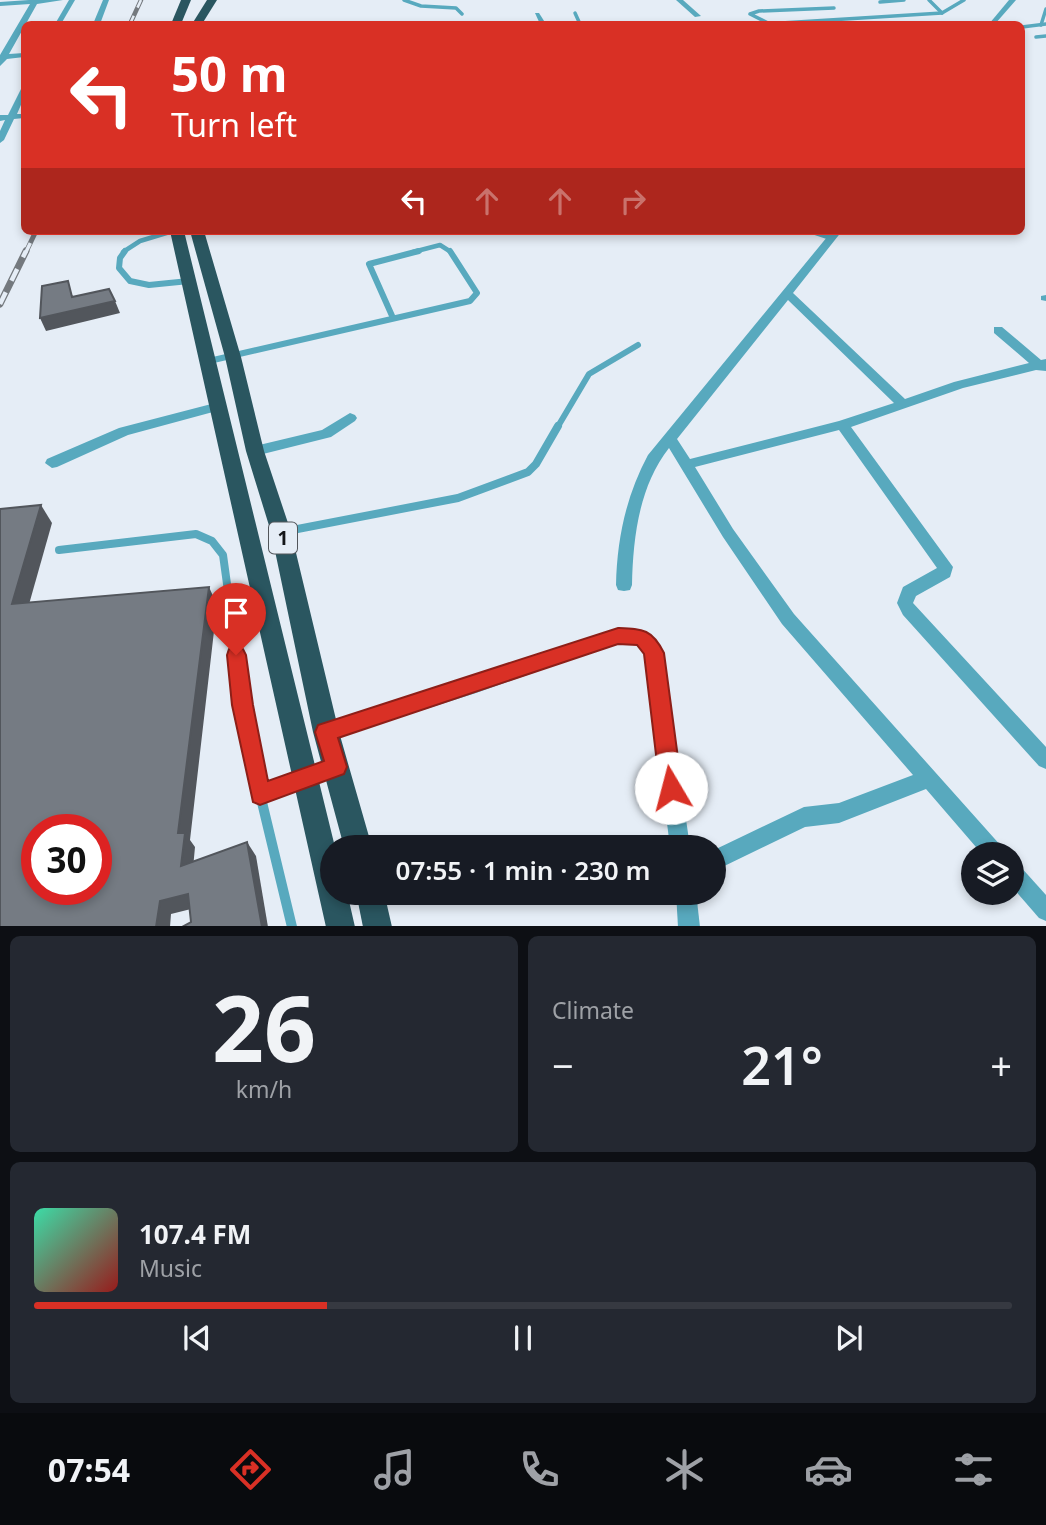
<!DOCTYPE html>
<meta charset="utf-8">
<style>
body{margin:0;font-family:"Noto Sans",sans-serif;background:#242831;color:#f1f3f6;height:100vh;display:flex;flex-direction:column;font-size:26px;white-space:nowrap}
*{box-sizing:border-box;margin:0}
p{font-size:23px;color:#9ea1a6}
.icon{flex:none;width:38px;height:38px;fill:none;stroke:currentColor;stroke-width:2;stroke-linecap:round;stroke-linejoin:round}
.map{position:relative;height:926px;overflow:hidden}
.sheet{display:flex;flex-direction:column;gap:10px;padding:10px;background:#0d0f14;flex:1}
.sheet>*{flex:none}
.hud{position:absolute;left:21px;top:21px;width:1004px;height:214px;border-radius:10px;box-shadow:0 4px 10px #0003;background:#d93025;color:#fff;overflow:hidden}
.tools{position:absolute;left:961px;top:842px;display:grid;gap:14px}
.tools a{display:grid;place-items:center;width:63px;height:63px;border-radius:50%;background:#171b24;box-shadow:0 4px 10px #0003;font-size:35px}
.speed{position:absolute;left:21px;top:814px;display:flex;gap:14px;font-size:35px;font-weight:700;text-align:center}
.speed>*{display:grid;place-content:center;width:91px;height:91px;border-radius:50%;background:#171b24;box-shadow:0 4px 10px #0003;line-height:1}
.speed .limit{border:10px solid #d22;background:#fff;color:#111}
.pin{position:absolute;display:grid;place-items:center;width:60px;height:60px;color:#fff;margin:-72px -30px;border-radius:50% 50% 50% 0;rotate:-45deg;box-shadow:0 0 7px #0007}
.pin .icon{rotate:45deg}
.me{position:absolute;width:77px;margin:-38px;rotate:352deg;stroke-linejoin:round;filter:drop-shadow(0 0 5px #0008)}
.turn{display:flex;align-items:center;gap:24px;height:147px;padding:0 35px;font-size:32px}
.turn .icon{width:91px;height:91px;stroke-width:2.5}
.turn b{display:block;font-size:49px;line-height:60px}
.lanes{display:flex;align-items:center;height:66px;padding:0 35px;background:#0003;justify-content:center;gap:35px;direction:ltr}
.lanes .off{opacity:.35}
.big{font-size:52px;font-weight:600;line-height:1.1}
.sheet .tile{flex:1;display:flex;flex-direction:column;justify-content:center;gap:10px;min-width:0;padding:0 24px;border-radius:10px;background:#242831}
.sheet .dial{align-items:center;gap:0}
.dial b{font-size:91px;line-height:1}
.song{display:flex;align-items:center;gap:21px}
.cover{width:84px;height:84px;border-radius:10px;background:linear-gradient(135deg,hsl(160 70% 55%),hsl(0 70% 35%))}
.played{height:7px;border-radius:4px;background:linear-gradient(90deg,#d93025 30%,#363941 30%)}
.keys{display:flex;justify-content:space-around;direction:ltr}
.heat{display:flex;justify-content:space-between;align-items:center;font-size:38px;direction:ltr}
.sheet .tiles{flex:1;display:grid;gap:10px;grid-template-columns:1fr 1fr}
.tile:last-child{grid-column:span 2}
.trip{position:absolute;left:320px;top:835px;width:406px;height:70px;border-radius:35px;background:#171b24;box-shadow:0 4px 10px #0003;font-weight:600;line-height:70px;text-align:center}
.tabs{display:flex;height:112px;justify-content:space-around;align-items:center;background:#090b0e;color:#9ea1a6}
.tabs .icon{width:49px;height:49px}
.tabs .selected{color:#d93025}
.tabs b{font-size:32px;color:#f1f3f6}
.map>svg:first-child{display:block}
</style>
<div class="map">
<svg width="1046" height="927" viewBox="0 0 1046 927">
<rect width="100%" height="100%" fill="#e5edf6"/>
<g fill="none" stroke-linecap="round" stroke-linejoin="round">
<g stroke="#58a9be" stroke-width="3.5">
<path d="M404,0L421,6L456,8L462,14"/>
<path d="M929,0L942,13"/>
<path d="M880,2L904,0"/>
<path d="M575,13L580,24"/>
<path d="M768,23L750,14L759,11L834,8"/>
<path d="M320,24H345"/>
<path d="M765,24L942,13L964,0"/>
<path d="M1041,25L1046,9"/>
<path d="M1022,27L1046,24"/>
<path d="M1036,37L1046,36"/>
</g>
<g stroke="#58a9be" stroke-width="4.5">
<path d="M810,231L831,238"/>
<path d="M123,252L140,241L173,231"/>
<path d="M413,252L440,245L451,252"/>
</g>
<g stroke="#58a9be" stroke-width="6">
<path d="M125,251L120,258L119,268L130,281L149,285L189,281"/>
<path d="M393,318L369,264L419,251"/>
<path d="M209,361L470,301L477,293L450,251"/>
<path d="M557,428L589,374L638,345"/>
</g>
<g stroke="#58a9be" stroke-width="8">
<path d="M282,532L458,498L528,472L536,464L558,426"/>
<path d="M59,550L196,534L212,541L223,555L236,649"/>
</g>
<g stroke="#58a9be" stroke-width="10">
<path d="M235,648L260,794L292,927"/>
<path d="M260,794L332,769"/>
</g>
<g fill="#58a9be" fill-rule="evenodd">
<path d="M29,0H63L37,4L9,54L24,53V57L7,59L0,66V55L30,4L0,6V2Z"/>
<path d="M69,0H75L61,24H55Z"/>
<path d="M103,0H109L100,24H93Z"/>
<path d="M676,0H683L701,16L695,17Z"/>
<path d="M1009,0H1016L995,24H989Z"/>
<path d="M535,13H539L546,24H540Z"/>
<path d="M21,89H24V98L17,114H24V118L14,119L4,140L0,143V131L5,120L0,121V115H8Z"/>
<path d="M832,231H842L793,293L905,399L954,382L1029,363L994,333V327H1002L1041,360L1046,359V371L1036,370L963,388L851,427L953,567L950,577L916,596L913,603L1046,747V769L1039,766L903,615L897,603L903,587L937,568L839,430L695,467L733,529L794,614L1002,847L1005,854H982L926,789L839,823L805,827L714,871V850L804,807L839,803L913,775L782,624L723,537L669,448C639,486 633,538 632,585L630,590L624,591L618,590L616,585C617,539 626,496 648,455ZM788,300L894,403L839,421L690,459L677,439Z"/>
<path d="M1046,295V301L1041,300V296Z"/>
<path d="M219,402L226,406L224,409L128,435L57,467L52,468L45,463L47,459L119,428Z"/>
<path d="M350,413L355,415L357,418L355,421L331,437L255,456L248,451L255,446L322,430Z"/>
<path d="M618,629C639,628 653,634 662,653L690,847H670L646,655L635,644L618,643L476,693L326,741L320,738L317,732L320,726L326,723L476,677Z"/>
<path d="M1012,862L1019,865L1046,895V921L1039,918L1012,887Z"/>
<path d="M676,892H696L700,927H678Z"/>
</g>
<g fill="#2a5660" fill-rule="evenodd">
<path d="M181,0H191L181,24H171Z"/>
<path d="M207,0H217L202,24H192Z"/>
<path d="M170,231H184L335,847H332V892H347L355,927H326Z"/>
<path d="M190,231H204L241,357L264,451L291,532L339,732L372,847H344L313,732L271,532L246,451L225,357Z"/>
<path d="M356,892H384L392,927H363Z"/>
</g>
<g stroke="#74797e" stroke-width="4.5">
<path id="rail-far2" d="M130,24L141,0"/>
</g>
<g stroke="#74797e" stroke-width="5">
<path id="rail-far1" d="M26,252L36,231"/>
</g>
<g stroke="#74797e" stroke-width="7">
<path id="rail" d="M0,304L26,251"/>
</g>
<use href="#rail-far2" stroke="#e5edf6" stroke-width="2.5" stroke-dasharray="9" stroke-linecap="butt"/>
<use href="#rail-far1" stroke="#e5edf6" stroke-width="3.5" stroke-dasharray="10" stroke-linecap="butt"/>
<use href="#rail" stroke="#e5edf6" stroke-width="4.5" stroke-dasharray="13" stroke-linecap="butt"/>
</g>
<g fill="#52565c">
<path d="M115,301L120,313L46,331L40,318Z"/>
<path d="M41,505L52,523L24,622L12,604Z"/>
<path d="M209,587L217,605L190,840L195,847L192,879L181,866L178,833Z"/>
<path d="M247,842L256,856L268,927H262Z"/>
<path d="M188,894L199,907L171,914L170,927H156L160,901Z"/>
</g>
<g fill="#757b83" stroke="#52565c" stroke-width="2" fill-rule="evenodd">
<path d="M68,281L72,297L109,289L115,301L40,318L42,286Z"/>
<path d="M41,505L12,604L209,587L178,833H185L181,866L247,842L262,927H182L191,922L188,894L160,901L156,927H0V509ZM37,830H96V889H37Z"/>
</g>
<path fill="#d93025" stroke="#8d1f18" stroke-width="2" d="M618,628C643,629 652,629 664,653L682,788L679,796L671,799L663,796L660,788L644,654L637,645L618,644L338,738L347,767L344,774L260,805L253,802L232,705L227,655L229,649L236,647L243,649L246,655L253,705L268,781L324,761L315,732L318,725Z"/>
<g text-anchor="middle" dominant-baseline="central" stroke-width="5" stroke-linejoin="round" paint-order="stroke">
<rect fill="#e5edf6" stroke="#52565b" stroke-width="2" x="269" y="522.5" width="28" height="31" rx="5"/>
<g font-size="19" font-weight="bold" fill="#131518">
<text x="283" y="538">1</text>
</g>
</g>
</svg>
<div class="tools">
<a><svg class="icon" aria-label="layers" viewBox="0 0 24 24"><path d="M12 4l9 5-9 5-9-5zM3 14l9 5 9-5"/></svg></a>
</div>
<div class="speed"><div class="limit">30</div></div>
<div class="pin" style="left:236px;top:655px;background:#d93025"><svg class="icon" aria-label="arrive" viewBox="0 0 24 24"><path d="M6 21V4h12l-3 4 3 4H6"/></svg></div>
<svg class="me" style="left:671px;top:788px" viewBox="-20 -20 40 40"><circle r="19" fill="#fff"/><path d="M0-13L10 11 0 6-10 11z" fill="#d93025"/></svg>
<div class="trip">07:55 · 1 min · 230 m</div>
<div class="hud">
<div class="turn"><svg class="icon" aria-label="left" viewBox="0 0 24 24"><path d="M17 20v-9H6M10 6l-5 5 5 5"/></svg><div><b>50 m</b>Turn left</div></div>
<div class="lanes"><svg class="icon" aria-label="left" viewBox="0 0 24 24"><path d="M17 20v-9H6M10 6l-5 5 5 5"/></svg><svg class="icon off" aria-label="ahead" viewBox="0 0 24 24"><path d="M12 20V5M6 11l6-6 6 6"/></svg><svg class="icon off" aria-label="ahead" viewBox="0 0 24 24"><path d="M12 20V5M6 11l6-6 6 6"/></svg><svg class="icon off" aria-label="right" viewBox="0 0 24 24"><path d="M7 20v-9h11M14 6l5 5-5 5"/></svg></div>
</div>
</div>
<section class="sheet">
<div class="tiles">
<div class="tile dial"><b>26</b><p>km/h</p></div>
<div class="tile"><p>Climate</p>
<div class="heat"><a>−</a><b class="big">21°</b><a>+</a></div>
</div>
<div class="tile">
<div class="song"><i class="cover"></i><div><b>107.4 FM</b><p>Music</p></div></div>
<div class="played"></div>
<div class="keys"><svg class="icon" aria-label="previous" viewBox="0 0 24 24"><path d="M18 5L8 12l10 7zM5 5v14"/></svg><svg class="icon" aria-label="pause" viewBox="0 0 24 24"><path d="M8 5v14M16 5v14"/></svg><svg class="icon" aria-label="next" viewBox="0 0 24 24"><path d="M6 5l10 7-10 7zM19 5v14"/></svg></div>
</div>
</div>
</section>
<nav class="tabs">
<b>07:54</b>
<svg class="icon selected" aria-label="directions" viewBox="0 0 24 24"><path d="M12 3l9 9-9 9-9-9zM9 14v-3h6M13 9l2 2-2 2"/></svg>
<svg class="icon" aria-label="music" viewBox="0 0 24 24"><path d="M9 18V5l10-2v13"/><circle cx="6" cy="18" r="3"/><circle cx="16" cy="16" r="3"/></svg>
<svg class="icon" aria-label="phone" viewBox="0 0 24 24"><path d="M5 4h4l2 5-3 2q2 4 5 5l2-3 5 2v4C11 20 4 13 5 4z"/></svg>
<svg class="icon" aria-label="climate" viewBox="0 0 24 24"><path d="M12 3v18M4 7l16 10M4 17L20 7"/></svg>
<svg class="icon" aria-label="car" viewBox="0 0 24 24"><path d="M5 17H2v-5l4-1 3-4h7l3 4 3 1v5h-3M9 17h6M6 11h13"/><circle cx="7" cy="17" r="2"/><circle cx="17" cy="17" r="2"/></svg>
<svg class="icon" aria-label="filters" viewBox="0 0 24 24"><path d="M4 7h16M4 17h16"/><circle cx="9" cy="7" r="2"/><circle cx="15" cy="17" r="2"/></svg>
</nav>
